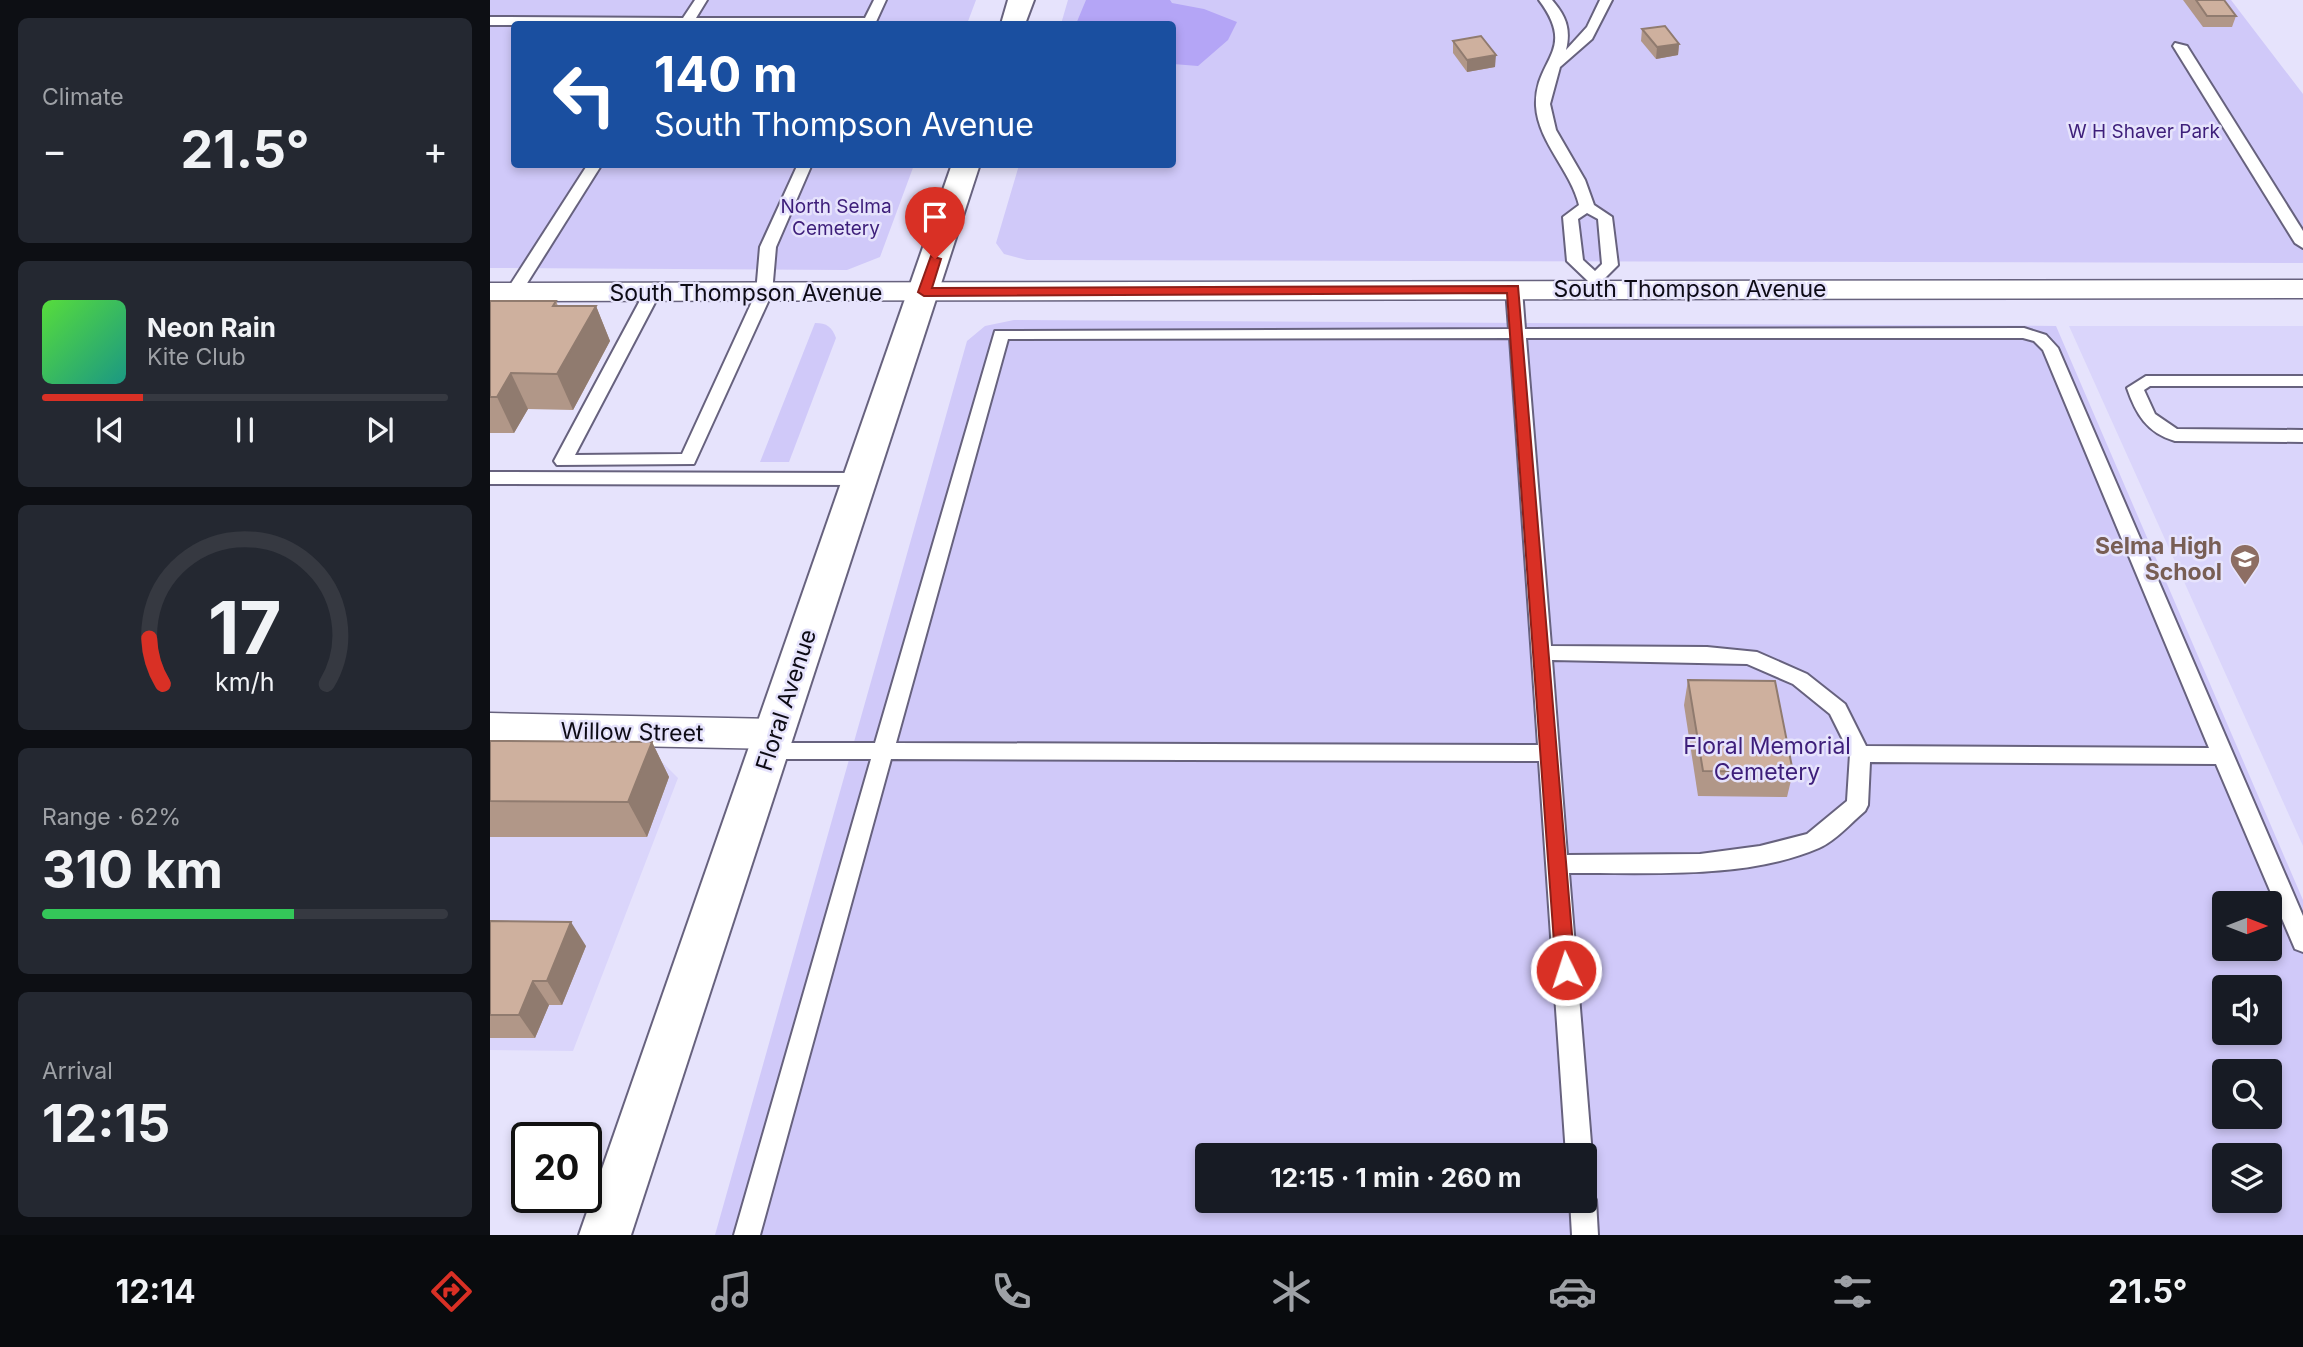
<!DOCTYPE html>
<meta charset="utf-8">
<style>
body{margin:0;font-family:Inter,sans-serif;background:#242831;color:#f1f3f6;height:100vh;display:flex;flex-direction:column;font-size:26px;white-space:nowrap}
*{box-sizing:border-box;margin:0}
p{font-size:23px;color:#9ea1a6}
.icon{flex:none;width:38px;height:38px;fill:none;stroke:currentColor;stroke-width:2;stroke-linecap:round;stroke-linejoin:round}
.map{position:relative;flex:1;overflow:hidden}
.side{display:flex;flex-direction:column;gap:18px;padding:18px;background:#0d0f14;width:490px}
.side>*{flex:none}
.banner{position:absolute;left:21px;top:21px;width:665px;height:147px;border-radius:7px;box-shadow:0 4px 10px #0003;background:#1a4fa0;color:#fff;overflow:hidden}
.needle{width:46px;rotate:90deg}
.controls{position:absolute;left:1722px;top:891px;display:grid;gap:14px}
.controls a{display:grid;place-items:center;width:70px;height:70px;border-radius:7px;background:#171b24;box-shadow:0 4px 10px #0003;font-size:35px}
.speed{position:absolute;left:21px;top:1122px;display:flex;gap:14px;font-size:35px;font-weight:700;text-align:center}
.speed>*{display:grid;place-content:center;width:91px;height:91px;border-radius:50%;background:#171b24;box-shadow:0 4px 10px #0003;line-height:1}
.speed .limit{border:4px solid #111;border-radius:10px;background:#fff;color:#111}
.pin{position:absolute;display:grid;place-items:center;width:60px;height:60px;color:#fff;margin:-72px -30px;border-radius:50% 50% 50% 0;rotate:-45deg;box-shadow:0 0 7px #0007}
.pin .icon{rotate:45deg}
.me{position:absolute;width:77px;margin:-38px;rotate:356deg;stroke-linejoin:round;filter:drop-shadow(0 0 5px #0008)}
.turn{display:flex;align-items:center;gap:24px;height:147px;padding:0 28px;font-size:32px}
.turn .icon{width:91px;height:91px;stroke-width:2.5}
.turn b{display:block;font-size:49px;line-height:60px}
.big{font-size:52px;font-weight:700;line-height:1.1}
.side .card{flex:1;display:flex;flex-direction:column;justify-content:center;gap:10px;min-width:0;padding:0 24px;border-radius:10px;background:#242831}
.side .dial{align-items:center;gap:0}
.dial svg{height:182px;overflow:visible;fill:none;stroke:#363941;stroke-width:7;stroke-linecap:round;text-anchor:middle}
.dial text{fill:#f1f3f6;stroke:none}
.song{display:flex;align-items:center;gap:21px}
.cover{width:84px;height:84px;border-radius:10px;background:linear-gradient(135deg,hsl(110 70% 55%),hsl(170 70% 35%))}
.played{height:7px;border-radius:4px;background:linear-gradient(90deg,#d93025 25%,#363941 25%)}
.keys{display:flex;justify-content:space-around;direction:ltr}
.heat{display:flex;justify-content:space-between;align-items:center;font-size:38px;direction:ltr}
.charge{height:10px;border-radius:5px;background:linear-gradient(90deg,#34c759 62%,#363941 0)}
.trip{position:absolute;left:705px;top:1143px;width:402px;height:70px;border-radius:7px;background:#171b24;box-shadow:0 4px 10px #0003;font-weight:700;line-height:70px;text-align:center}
.dock{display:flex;height:112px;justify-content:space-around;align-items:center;background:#090b0e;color:#9ea1a6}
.dock .icon{width:49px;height:49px}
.dock .current{color:#d93025}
.dock b{font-size:32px;color:#f1f3f6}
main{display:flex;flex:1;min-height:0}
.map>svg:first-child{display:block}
</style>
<main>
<section class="side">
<div class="card"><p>Climate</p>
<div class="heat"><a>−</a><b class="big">21.5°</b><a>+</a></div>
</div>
<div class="card">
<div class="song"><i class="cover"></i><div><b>Neon Rain</b><p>Kite Club</p></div></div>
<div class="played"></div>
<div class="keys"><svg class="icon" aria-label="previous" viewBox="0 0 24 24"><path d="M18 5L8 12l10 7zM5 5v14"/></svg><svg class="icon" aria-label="pause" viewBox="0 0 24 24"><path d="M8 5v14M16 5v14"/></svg><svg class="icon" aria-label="next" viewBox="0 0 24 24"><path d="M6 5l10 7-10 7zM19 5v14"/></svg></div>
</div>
<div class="card dial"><svg viewBox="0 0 100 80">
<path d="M14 69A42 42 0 1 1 86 69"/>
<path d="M14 69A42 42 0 0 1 8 49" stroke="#d93025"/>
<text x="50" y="56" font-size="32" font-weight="700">17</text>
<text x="50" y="72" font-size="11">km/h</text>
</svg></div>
<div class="card"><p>Range · 62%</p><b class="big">310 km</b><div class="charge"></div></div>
<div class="card"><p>Arrival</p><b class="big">12:15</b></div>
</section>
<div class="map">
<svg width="1813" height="1235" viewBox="0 0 1813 1235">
<rect width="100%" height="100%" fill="#e6e3fc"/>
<g fill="#dad5fb">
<path d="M1579,326H1813V846Z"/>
<path d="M0,760L172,762L188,778L83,1051L0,1050Z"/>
</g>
<g fill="#d0c9f9" fill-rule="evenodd">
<path d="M0,0H486L477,24H24V164L424,165L390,257L357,270L0,268Z"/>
<path d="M578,0H1741L1813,94V263L537,260L514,254L506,243L529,165L682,164V24H571Z"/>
<path d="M524,320L1566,326L1813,900V1235H225L477,341L495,326ZM1734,903H1780V948H1734ZM1734,987H1780V1032H1734ZM1734,1071H1780V1116H1734ZM718,1155H1096V1200H718ZM1734,1155H1780V1200H1734Z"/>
<path d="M325,323C337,323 342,327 346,338L299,462H270Z"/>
</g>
<path fill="#b4a5f6" d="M596,0H680L682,3L714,9L747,22L738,40L708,66L683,64L682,24H586Z"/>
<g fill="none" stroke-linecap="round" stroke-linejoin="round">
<g stroke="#67627e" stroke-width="4">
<g id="service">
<path d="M205,0H217L206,18H375L384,0H396L385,24L0,25V17L193,18Z"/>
<path d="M1049,0H1062C1076,16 1081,29 1076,50L1097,27L1110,0H1122L1102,39L1070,67L1060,104L1066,130L1095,180L1104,205L1122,217L1128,265L1111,282H1099L1077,261L1073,217L1089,205C1081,171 1048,142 1046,106C1044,58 1088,52 1049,0ZM1097,213L1108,219L1112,264L1105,271L1093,260L1088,219Z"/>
<path d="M1685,43L1697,46L1813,231V248L1805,243L1683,46Z"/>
<path d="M98,164H112L29,296H17L15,293Z"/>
<path d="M308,164H322L286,247L282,293L204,464L67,465L64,461L154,293L162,288L170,293L85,455L192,454L266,293L270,247Z"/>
<path d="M1024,284L1032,289L1035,329L1534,328L1556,335L1568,348L1813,916V952L1805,949L1802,942L1726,764L1380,762L1378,805L1375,811C1361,823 1345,841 1329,848C1255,880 1158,872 1079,873L1102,1155L1096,1164V1155H1076L1049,761L401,759L270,1235H244L381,759H279L272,757L269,751L272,745L279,743H385L505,331L1019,329L1016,289ZM1020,338L1048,745L406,743L518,339ZM1036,338H1533L1544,341L1553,350L1719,748L1376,746L1355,704L1317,674L1267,652L1217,647L1061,646ZM1062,660L1257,664L1303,684L1340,714L1360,754L1357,801L1317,834L1270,846L1210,854L1077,855Z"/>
<path d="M1656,376H1813V386H1660L1654,390L1665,414L1687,429L1813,430V442L1685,441C1657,433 1646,414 1637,388Z"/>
<path d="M0,472L368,473L377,479L368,485L0,484Z"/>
<path d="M1096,1189L1102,1191L1106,1200L1108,1235H1082L1080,1200H1096Z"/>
</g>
</g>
<g stroke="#67627e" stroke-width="3">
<g id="minor">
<path d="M1813,280V298L0,301V283Z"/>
<path d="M0,713L284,719L298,723L304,734L298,745L284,749L0,743Z"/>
</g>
</g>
<g stroke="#67627e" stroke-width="4">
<g id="secondary">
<path d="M518,0H544L535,24H511Z"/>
<path d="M462,164H490L141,1235H89Z"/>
</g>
</g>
<use href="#service" fill="#fff" fill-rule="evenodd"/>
<use href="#minor" fill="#fff" fill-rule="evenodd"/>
<use href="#secondary" fill="#fff" fill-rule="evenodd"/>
</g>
<g fill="#b19788">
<path d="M1693,0H1734L1746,16L1742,27H1713Z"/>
<path d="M1152,29L1189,44L1188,55L1166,59L1151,41Z"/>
<path d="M963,41L1005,67L977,72L963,53Z"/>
<path d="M0,301H66L68,306H106L120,341L83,410L38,409L24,433H0Z"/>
<path d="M1198,680L1303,772L1297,797L1208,796L1194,705Z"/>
<path d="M0,741L162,742L179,777L157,837H0Z"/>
<path d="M0,921L96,946L72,1005H59L45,1038H0Z"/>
</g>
<g fill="#907b6f">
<path d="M1189,44L1188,55L1166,59L1167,47Z"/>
<path d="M1006,55L1005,67L977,72V60Z"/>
<path d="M106,306L120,341L83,410L67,374Z"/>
<path d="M21,373L38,409L24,433L7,397Z"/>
<path d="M162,742L179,777L157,837L138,802Z"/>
<path d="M81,922L96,946L72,1005L57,981Z"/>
<path d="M43,981L59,1005L45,1038L29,1015Z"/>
</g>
<g fill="#ceb09e" stroke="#907b6f" stroke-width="2">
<path d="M1706,0H1734L1746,16H1717Z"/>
<path d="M1175,26L1189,44L1167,47L1152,29Z"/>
<path d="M991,36L1006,55L977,60L963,41Z"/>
<path d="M0,301H66L63,306H106L67,374L21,373L7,397H0Z"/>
<path d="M1198,680L1285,681L1303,772L1213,771Z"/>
<path d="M0,741L162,742L138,802L0,801Z"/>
<path d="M0,921L81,922L57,981H43L29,1015H0Z"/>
</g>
<path fill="#d93025" stroke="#8d1f18" stroke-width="2" d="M441,256L451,259L442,288L1028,286L1085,970L1082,976H1069L1066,970L1017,293L434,296L428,292Z"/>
<defs>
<g id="school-pin" transform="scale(1.575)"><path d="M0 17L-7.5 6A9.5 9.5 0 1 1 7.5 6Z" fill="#8d6e63" stroke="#e6e3fc"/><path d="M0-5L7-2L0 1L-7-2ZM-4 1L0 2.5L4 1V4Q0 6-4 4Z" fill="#fff"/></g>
</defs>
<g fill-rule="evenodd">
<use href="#school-pin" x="1755" y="559"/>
</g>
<g text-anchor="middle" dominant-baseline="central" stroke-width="5" stroke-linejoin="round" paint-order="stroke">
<g font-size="19" fill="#3d1e7a" stroke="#e6e3fc">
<text x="1654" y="131">W H Shaver Park</text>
<text x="346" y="206">North Selma<tspan x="346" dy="22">Cemetery</tspan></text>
</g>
<g font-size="23" fill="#0d0b15" stroke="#e6e3fc">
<text x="1200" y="289">South Thompson Avenue</text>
<text x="256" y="293">South Thompson Avenue</text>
<text transform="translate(296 700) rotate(-72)">Floral Avenue</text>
<text transform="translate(142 732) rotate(1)">Willow Street</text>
</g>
<g font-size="23" font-weight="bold" fill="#785e54" stroke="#e6e3fc" text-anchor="end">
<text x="1732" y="546">Selma High<tspan x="1732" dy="26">School</tspan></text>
</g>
<g font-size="23" fill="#3d1e7a" stroke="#e6e3fc">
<text x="1277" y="746">Floral Memorial<tspan x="1277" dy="26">Cemetery</tspan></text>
</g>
</g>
</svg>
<div class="controls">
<a><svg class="needle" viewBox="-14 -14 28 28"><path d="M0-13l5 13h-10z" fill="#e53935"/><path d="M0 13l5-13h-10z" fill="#9ea1a6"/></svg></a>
<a><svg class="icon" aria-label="sound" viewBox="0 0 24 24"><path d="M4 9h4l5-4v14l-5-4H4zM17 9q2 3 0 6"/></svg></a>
<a><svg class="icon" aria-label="search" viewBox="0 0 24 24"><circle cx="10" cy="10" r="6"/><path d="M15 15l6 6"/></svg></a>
<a><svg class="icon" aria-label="layers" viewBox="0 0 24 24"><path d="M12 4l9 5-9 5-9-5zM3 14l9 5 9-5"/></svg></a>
</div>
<div class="speed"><div class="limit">20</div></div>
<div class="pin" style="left:445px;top:259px;background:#d93025"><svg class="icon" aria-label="arrive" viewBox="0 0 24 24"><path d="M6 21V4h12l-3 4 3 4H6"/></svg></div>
<svg class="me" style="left:1076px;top:970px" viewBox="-20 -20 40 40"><circle r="17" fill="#d93025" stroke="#fff" stroke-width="3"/><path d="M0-11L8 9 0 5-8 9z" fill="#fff"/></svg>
<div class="trip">12:15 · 1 min · 260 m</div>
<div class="banner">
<div class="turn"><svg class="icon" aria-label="left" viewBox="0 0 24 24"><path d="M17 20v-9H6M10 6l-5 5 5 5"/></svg><div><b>140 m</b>South Thompson Avenue</div></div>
</div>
</div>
</main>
<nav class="dock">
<b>12:14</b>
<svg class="icon current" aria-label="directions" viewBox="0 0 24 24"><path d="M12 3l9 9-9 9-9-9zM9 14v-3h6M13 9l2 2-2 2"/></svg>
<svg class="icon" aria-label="music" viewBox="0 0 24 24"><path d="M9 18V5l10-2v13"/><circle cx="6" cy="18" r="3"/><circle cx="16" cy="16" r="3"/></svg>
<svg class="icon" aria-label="phone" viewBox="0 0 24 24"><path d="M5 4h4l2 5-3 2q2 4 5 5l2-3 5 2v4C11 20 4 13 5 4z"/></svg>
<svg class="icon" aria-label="climate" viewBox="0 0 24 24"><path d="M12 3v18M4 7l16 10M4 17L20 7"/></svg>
<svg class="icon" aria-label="car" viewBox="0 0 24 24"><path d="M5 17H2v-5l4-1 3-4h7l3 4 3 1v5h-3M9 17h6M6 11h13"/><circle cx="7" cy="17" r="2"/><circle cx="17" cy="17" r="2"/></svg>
<svg class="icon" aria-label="filters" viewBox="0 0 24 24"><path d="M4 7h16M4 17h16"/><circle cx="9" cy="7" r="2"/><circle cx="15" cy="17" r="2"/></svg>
<b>21.5°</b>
</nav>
